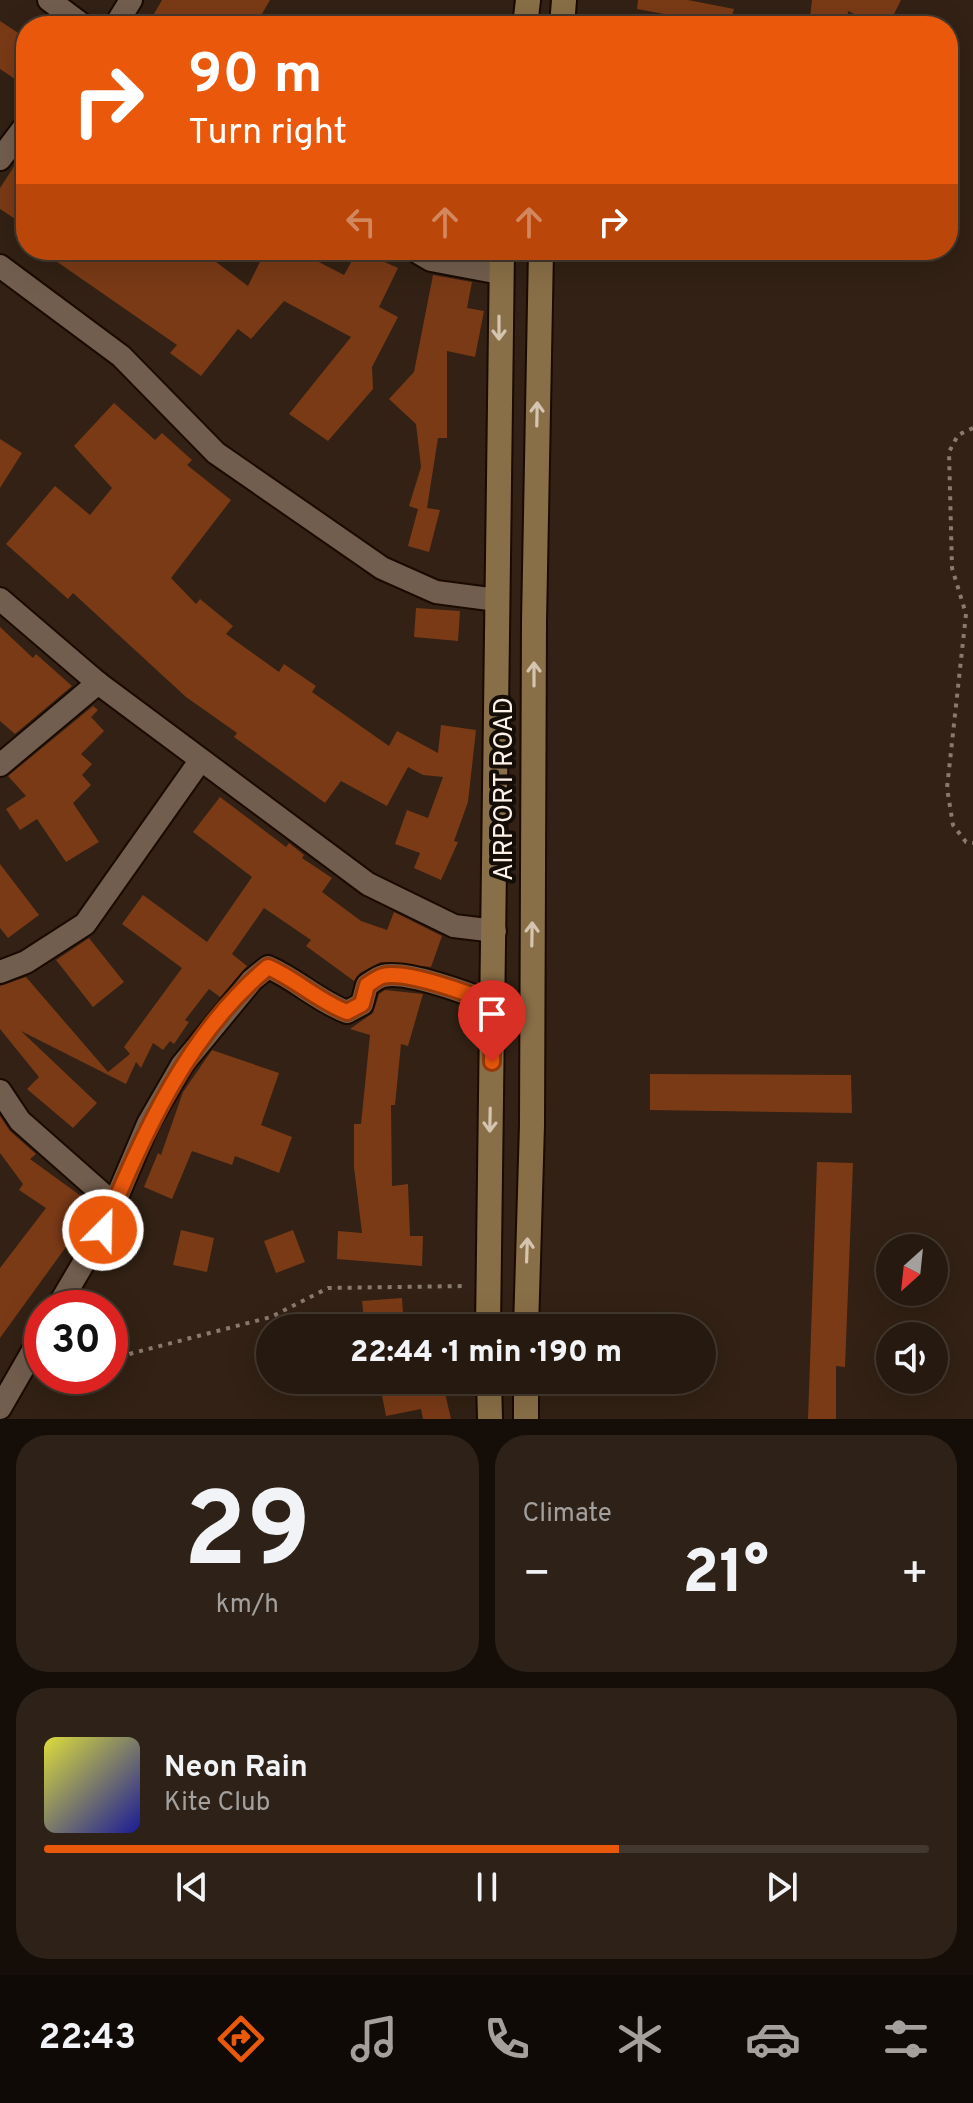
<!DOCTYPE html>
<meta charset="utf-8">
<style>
body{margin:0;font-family:Overpass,sans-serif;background:#2e2218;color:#f1f3f6;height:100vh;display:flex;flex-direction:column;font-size:30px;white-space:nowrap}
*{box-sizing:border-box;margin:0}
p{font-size:26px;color:#a4a09e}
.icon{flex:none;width:44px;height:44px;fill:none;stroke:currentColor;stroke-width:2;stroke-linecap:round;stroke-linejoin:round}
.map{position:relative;height:1419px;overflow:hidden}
.panel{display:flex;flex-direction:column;gap:16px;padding:16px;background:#150e08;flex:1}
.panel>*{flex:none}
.top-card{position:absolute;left:16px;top:16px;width:942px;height:244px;border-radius:32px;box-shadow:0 8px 32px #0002,0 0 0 2px #42382f;background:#ea580c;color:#fff;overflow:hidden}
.needle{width:52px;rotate:207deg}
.fabs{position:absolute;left:876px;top:1234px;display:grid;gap:16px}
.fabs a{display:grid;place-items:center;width:72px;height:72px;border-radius:50%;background:#26190f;box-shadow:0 8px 32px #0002,0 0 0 2px #42382f;font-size:40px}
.speed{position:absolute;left:24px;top:1290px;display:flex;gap:16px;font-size:40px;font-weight:700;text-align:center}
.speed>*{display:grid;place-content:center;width:104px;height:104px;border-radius:50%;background:#26190f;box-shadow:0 8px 32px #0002,0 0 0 2px #42382f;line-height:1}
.speed .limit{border:12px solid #d22;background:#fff;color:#111}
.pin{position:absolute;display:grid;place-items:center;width:68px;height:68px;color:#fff;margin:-82px -34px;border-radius:50% 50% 50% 0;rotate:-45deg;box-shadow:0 0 8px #0007}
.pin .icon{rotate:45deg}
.me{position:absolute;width:88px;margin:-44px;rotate:23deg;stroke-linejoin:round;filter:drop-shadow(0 0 6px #0008)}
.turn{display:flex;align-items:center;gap:28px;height:168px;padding:0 40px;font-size:36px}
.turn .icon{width:104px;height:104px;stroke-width:2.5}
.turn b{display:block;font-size:56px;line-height:68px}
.lanes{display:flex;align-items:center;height:76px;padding:0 40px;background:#0003;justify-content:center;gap:40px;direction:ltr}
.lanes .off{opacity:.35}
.big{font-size:60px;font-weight:800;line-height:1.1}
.panel .tile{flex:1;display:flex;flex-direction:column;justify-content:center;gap:12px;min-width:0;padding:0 28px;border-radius:32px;background:#2e2218}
.panel .dial{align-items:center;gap:0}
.dial b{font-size:104px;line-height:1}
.song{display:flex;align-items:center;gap:24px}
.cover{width:96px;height:96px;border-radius:12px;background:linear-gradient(135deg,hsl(60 70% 55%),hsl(240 70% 35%))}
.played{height:8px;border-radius:4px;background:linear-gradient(90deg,#ea580c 65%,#42382f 65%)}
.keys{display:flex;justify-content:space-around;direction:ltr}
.heat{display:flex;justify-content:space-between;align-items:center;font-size:44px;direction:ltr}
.panel .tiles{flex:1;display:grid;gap:16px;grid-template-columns:1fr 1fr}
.tile:last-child{grid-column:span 2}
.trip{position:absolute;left:256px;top:1314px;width:460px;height:80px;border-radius:40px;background:#26190f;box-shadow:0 8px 32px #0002,0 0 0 2px #42382f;font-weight:800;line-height:80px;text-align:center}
.tabs{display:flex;height:128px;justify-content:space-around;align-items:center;background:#0f0a06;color:#a4a09e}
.tabs .icon{width:56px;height:56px}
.tabs .on{color:#ea580c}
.tabs b{font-size:36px;color:#f1f3f6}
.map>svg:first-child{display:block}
</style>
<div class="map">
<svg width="973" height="1419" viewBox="0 0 973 1419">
<rect width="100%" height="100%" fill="#322114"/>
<g fill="#7a3a16">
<path d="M162,0H270L255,26H147Z"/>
<path d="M638,0H688L734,9L729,26L637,9Z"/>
<path d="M812,0H901L888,26H880L848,11L847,26H809Z"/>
<path d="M0,21L26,38V62L15,79L0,69Z"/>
<path d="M26,148V226L0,209V188Z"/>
<path d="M40,250H224L216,262L248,286L266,250H315L311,258L344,275L358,250L398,268L379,307L398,317L372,367L373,389L328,441L289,414L351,337L284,301L251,339L238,329L201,376L170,353L177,345Z"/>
<path d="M433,275L472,282L467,308L484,311L475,357L447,351V438H438L427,508L440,510L429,552L408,546L418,509L409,506L421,467L416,424L389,399L414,372Z"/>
<path d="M114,403L155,440L162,433L192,460L187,465L231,500L171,578L196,604L200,599L233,626L226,634L279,672L284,664L316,686L312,692L389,746L397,731L438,753L441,725L476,730L468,802L454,841L458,842L441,880L414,868L420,853L395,844L407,810L428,818L443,777L423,775L408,767L387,806L341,781L325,803L234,737L237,733L186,697L73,593L68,599L6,544L55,486L90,515L112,488L74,446Z"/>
<path d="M0,439L22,453L0,488Z"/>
<path d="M416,608L460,611L458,641L414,637Z"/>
<path d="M0,627L33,658L36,654L72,686L15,734L0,721Z"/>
<path d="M93,706L98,710L91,717L104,731L81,754L92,764L82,775L91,785L73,803L99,842L66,862L37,819L20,830L6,809L26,796L8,776Z"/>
<path d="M220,797L286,847L289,843L304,855L302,858L332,878L322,892L361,921L387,930L394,912L442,936L431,967L381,962L360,973L354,981L306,946L311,940L264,908L232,954L247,966L220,997L209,989L185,1020L189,1022L174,1044L170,1041L163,1050L153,1043L141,1068L136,1062L126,1084L21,1031L97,1103L73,1128L27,1089L39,1077L0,1029V986L26,977L108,1072L130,1054L124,1047L182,968L122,924L143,895L207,942L252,877L193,832Z"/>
<path d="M0,864L39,915L8,938L0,928Z"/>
<path d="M89,938L124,982L93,1007L56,960Z"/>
<path d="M385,990L423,994L408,1046L401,1044L395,1105H391L392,1186L408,1184L410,1236H423L422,1266L337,1259L338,1231L362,1233L354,1167V1124H361L370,1035L350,1029L373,1013L379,994Z"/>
<path d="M212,1050L279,1073L261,1125L292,1137L279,1173L235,1156L232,1165L192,1151L172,1199L144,1187L158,1153L161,1155L183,1092Z"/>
<path d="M650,1074L851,1075L852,1113L650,1110Z"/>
<path d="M0,1116L10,1131L36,1154L30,1159L92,1204L69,1238L71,1240L0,1338V1268L46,1208L19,1190L23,1184L0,1153Z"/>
<path d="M817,1162L853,1163L845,1367L836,1366V1419H808Z"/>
<path d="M181,1230L214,1238L207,1272L173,1265Z"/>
<path d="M293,1230L305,1262L276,1273L264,1241Z"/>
<path d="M402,1298L404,1328H365L362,1301Z"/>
<path d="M379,1380H442L451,1419H423L421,1409L386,1416Z"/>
</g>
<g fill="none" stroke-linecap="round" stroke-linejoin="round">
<g stroke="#1a0a01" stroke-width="26">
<g id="minor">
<path d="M49,0L84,26"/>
<path d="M115,26L131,0"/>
<path d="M0,159L26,125"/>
<path d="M414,250L431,260L500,273"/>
<path d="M0,266L121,356L216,453L382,568L436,592L497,600"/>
<path d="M0,599L98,683L368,884L454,926L495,931"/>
<path d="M0,765L98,683"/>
<path d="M0,972L26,962L85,924L200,761"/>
<path d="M0,1091L20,1121L114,1204"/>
<path d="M57,1308L103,1230L148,1124L182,1065L252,980L268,967C296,979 318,1001 347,1012L362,1004L367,985C372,982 378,977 383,976C406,970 471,994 493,1004"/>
<path d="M0,1408L42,1335"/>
</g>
</g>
<g stroke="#1a0a01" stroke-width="28">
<g id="secondary">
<path d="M525,26L528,0"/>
<path d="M562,26L564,0"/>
<path d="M488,1328L502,250"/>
<path d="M526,1328L532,1125L534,622L541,250"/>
<path d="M489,1380L490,1419"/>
<path d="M526,1419V1380"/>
</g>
</g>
<g stroke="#897a6f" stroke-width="4" stroke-dasharray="4 6" stroke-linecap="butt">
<path d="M973,428L958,435L949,452L952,568L966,614L947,788L953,825L966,842L973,843"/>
<path d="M110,1359L271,1317L328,1288L467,1286"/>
</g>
<use href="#minor" stroke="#725e4e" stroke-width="22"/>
<use href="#secondary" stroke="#896f47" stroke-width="24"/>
</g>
<defs><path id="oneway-shaft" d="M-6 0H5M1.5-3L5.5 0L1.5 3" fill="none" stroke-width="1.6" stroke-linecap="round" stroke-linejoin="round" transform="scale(2)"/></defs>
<g stroke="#d4c4b0">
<use href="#oneway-shaft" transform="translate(499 328) rotate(90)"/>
<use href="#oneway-shaft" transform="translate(537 414) rotate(-89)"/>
<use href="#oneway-shaft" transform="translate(534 674) rotate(-90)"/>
<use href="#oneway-shaft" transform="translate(532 934) rotate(-89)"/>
<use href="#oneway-shaft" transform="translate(490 1120) rotate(91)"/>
<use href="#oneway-shaft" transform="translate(527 1250) rotate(-88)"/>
</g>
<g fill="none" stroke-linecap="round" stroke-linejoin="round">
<g stroke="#983908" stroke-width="20">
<path id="route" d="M103,1230C144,1134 186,1035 268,967C296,979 318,1001 347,1012L362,1004L367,985C372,982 378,977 383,976C406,970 471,994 493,1004L492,1062"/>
</g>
<use href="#route" stroke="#ea580c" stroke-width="14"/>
</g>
<g text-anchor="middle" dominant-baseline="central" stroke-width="8" stroke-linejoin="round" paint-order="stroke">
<g font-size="26" fill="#fdf1e8" stroke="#140d07">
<text transform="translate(505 789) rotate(-90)">AIRPORT ROAD</text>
</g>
</g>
</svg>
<div class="fabs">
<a><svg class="needle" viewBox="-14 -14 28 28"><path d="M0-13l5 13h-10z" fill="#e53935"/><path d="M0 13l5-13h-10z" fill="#a4a09e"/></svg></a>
<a><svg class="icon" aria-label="sound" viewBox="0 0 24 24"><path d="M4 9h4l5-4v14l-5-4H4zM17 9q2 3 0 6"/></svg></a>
</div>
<div class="speed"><div class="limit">30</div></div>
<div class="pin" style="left:492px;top:1062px;background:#d93025"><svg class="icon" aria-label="arrive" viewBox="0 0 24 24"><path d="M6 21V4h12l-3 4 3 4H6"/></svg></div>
<svg class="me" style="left:103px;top:1230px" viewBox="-20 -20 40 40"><circle r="17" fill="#ea580c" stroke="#fff" stroke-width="3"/><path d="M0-11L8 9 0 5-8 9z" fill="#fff"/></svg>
<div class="trip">22:44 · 1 min · 190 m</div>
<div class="top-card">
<div class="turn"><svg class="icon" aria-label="right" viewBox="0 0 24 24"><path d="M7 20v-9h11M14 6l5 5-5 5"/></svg><div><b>90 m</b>Turn right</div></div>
<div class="lanes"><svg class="icon off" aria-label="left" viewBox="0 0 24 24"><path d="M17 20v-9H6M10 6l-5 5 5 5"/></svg><svg class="icon off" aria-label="ahead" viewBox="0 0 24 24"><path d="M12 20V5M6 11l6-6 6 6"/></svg><svg class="icon off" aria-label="ahead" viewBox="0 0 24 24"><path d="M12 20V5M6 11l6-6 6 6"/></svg><svg class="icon" aria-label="right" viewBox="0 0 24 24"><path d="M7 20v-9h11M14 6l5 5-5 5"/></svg></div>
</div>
</div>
<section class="panel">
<div class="tiles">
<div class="tile dial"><b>29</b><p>km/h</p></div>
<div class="tile"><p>Climate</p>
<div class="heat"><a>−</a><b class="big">21°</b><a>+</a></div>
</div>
<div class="tile">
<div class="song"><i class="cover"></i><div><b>Neon Rain</b><p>Kite Club</p></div></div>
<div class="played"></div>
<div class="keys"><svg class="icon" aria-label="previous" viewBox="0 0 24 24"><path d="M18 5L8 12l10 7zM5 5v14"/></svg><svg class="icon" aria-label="pause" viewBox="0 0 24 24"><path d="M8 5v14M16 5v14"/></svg><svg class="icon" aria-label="next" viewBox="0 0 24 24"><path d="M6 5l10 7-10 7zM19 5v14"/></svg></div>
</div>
</div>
</section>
<nav class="tabs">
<b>22:43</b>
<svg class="icon on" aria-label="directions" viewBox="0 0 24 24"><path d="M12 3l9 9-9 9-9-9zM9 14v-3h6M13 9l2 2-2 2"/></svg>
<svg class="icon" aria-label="music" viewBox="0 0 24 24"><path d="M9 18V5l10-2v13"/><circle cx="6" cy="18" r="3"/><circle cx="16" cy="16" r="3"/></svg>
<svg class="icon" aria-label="phone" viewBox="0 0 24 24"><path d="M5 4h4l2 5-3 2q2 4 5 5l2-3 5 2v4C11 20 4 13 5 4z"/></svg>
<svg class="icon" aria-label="climate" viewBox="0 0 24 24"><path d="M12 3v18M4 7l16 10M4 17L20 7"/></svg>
<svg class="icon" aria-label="car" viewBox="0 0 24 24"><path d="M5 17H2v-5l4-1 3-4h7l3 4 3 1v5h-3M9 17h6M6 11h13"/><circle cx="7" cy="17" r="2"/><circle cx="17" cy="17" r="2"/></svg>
<svg class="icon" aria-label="filters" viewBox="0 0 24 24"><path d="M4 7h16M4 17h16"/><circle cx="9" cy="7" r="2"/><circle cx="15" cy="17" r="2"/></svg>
</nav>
